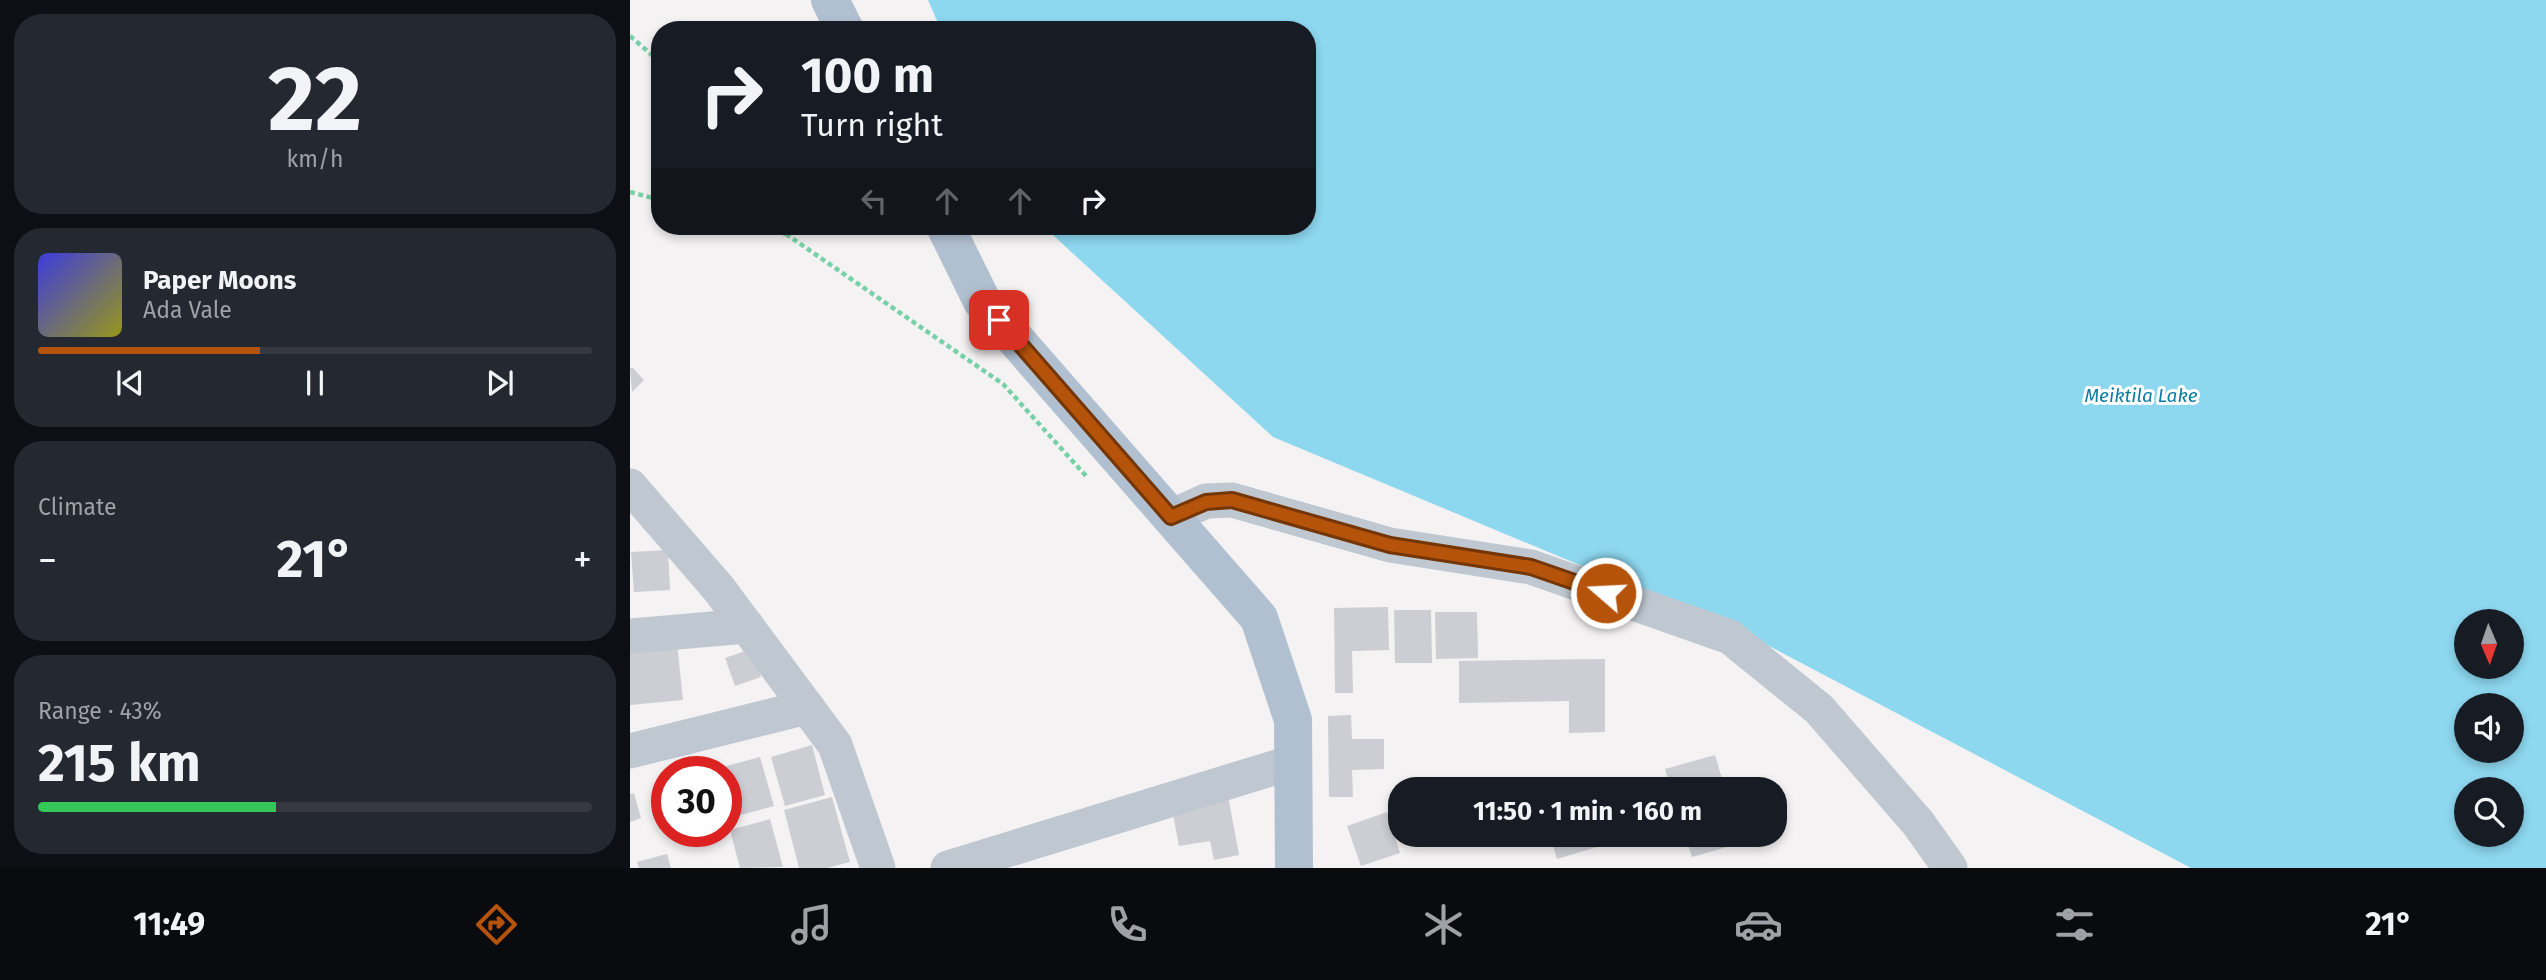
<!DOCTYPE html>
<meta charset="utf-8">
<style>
body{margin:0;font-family:"Fira Sans",sans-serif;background:#242831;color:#f1f3f6;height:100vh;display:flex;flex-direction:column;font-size:26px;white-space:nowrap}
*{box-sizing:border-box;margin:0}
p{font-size:23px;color:#9ea1a6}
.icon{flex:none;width:38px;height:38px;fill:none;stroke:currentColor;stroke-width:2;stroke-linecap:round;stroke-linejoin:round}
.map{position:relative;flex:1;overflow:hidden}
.side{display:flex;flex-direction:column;gap:14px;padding:14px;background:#0d0f14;width:630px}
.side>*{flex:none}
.guide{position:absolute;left:21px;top:21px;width:665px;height:214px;border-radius:28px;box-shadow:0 4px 10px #0003;background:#171b24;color:#f1f3f6;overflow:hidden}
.needle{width:46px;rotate:178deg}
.tools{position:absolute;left:1824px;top:609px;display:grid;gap:14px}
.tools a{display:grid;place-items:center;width:70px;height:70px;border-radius:50%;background:#171b24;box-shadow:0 4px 10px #0003;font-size:35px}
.speed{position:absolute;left:21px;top:756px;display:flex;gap:14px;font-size:35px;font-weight:700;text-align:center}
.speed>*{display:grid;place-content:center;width:91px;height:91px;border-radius:50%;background:#171b24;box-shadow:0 4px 10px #0003;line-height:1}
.speed .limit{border:10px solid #d22;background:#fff;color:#111}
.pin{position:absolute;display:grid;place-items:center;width:60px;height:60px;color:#fff;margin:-30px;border-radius:14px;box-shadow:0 4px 10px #0006}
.me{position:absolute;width:77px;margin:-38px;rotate:289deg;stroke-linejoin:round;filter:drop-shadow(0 0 5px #0008)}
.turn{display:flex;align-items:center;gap:24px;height:147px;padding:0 35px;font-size:32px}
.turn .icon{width:91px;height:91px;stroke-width:2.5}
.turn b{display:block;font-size:49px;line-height:60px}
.lanes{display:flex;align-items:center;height:66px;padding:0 35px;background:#0003;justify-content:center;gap:35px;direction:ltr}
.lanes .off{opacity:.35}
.big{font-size:52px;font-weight:700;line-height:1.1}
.side .widget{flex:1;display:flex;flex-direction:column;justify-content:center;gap:10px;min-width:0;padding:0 24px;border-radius:28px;background:#242831}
.side .dial{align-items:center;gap:0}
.dial b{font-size:91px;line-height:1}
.song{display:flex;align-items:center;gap:21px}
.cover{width:84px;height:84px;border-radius:10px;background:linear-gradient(135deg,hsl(240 70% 55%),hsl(60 70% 35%))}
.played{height:7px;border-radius:4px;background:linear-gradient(90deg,#b45309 40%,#363941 40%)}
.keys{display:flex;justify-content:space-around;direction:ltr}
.heat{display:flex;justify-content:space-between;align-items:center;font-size:38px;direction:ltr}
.charge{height:10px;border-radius:5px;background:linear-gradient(90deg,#34c759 43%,#363941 0)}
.trip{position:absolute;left:758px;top:777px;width:399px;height:70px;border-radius:28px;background:#171b24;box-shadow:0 4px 10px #0003;font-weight:700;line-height:70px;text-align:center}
.menu{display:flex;height:112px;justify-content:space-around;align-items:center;background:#090b0e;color:#9ea1a6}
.menu .icon{width:49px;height:49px}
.menu .on{color:#b45309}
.menu b{font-size:32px;color:#f1f3f6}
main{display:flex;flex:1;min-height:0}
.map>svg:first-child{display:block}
</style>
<main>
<section class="side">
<div class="widget dial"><b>22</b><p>km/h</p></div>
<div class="widget">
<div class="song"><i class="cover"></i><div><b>Paper Moons</b><p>Ada Vale</p></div></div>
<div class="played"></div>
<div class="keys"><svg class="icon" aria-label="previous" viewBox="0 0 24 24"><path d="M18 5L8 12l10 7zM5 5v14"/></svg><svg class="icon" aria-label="pause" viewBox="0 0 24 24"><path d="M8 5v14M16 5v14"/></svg><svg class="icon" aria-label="next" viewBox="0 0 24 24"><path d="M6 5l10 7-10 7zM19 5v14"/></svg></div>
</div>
<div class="widget"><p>Climate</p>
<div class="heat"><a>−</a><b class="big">21°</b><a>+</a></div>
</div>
<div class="widget"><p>Range · 43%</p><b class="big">215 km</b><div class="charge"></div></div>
</section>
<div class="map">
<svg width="1916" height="868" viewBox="0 0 1916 868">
<rect width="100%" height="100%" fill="#f4f2f2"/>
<path fill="#8dd7ef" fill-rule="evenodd" d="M298,0H1916V868H1561L1122,637L643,437L413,226H677V30H311ZM1836,621H1881V667H1836ZM1836,705H1881V751H1836ZM1836,789H1881V835H1836Z"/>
<g fill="#ccced4">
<path d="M2,367L14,380L2,392L0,369Z"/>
<path d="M38,550L40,590L4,592L1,552Z"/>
<path d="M758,607L759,650L722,651L723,693H705L704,608Z"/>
<path d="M764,610H801L802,663H765Z"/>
<path d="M805,612H847L848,658L806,659Z"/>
<path d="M47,643L53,700L0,705V648Z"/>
<path d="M121,649L131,677L105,686L95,658Z"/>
<path d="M975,659V732L939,733V701L829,703V661Z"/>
<path d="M721,715L722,739H754V769L722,770L723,797H699L698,716Z"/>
<path d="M182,745L195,795L155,806L141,757Z"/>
<path d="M1085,755L1095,789H1041L1035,769Z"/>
<path d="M130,757L144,806L96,819V772L78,771Z"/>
<path d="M4,793L11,818L0,822V794Z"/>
<path d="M598,796L609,855L584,860L580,841L549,846L543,814L574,808L573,801Z"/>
<path d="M202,797L220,862L197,868H169L154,810Z"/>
<path d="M757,812L770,853L731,866L717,826Z"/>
<path d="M140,819L153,867L110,868L100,830Z"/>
<path d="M920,835H1007L927,859Z"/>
<path d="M1055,835H1109L1111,843L1062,857Z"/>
<path d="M37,854L41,868H9L7,862Z"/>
</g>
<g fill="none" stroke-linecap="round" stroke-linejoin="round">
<g stroke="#77d0a8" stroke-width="4.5" stroke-dasharray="5 3.5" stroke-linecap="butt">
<path d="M0,36L30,62"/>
<path d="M0,192L30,200"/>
<path d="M126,226L156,234"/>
<path d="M153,226L156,234L373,384L457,477"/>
</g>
<g stroke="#bfc8d1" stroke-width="35">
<path d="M0,486L89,589L205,745L248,868"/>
<path d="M541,517L576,501L602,500L760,545L901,567L1100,637L1189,709L1288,823L1320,868"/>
<path d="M0,636L117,626"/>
<path d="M0,751L177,707"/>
<path d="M318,868L663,762"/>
</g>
<g stroke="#b1c0d1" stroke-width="38">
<path d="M200,0L215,30"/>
<path d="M315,226L352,301L629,618L663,720L664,868"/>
</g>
</g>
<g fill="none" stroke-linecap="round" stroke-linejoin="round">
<g stroke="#753606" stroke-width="18">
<path id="route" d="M369,320L541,517L576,502L602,500L760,545L901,567L976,593"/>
</g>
<use href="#route" stroke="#b45309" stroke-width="12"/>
</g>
<g text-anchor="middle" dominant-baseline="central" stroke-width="6" stroke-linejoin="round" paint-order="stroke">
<g font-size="19" font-style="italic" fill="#0a7da3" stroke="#fff">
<text x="1511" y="395">Meiktila Lake</text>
</g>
</g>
</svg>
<div class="tools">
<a><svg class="needle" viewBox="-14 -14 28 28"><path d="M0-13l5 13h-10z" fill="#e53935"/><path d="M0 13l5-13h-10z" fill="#9ea1a6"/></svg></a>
<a><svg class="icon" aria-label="sound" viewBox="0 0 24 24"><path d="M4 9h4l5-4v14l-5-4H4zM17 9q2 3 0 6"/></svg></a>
<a><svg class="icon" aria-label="search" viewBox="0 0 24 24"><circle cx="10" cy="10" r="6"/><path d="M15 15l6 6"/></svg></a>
</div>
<div class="speed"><div class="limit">30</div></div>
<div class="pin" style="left:369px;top:320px;background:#d93025"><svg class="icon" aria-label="arrive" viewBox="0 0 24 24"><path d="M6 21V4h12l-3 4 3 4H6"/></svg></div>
<svg class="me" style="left:976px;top:593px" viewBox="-20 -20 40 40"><circle r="17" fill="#b45309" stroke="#fff" stroke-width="3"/><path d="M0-11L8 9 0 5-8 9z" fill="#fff"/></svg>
<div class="trip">11:50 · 1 min · 160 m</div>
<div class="guide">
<div class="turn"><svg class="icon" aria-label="right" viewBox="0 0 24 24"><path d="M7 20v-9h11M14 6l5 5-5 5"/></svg><div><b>100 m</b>Turn right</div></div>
<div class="lanes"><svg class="icon off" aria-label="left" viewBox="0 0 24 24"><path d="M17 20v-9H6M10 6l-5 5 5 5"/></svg><svg class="icon off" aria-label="ahead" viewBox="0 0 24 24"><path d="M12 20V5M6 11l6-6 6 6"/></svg><svg class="icon off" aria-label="ahead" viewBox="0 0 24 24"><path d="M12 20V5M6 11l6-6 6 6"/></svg><svg class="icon" aria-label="right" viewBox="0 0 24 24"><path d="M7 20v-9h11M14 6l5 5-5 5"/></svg></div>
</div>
</div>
</main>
<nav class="menu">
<b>11:49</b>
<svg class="icon on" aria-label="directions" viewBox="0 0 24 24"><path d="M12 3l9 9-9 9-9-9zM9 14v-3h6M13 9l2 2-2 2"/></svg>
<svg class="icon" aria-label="music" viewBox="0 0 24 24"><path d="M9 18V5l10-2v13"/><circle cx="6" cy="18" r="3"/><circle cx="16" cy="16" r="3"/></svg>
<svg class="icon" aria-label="phone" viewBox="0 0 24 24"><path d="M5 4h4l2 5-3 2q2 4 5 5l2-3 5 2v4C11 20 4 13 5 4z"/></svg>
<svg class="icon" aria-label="climate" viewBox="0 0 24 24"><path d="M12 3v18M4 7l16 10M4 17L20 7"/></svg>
<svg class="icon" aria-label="car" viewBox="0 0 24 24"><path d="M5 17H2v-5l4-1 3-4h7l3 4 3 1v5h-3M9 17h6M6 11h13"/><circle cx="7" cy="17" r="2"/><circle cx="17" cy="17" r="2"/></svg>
<svg class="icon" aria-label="filters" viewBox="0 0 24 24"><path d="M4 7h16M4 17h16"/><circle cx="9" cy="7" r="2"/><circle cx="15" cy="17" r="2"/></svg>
<b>21°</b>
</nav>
